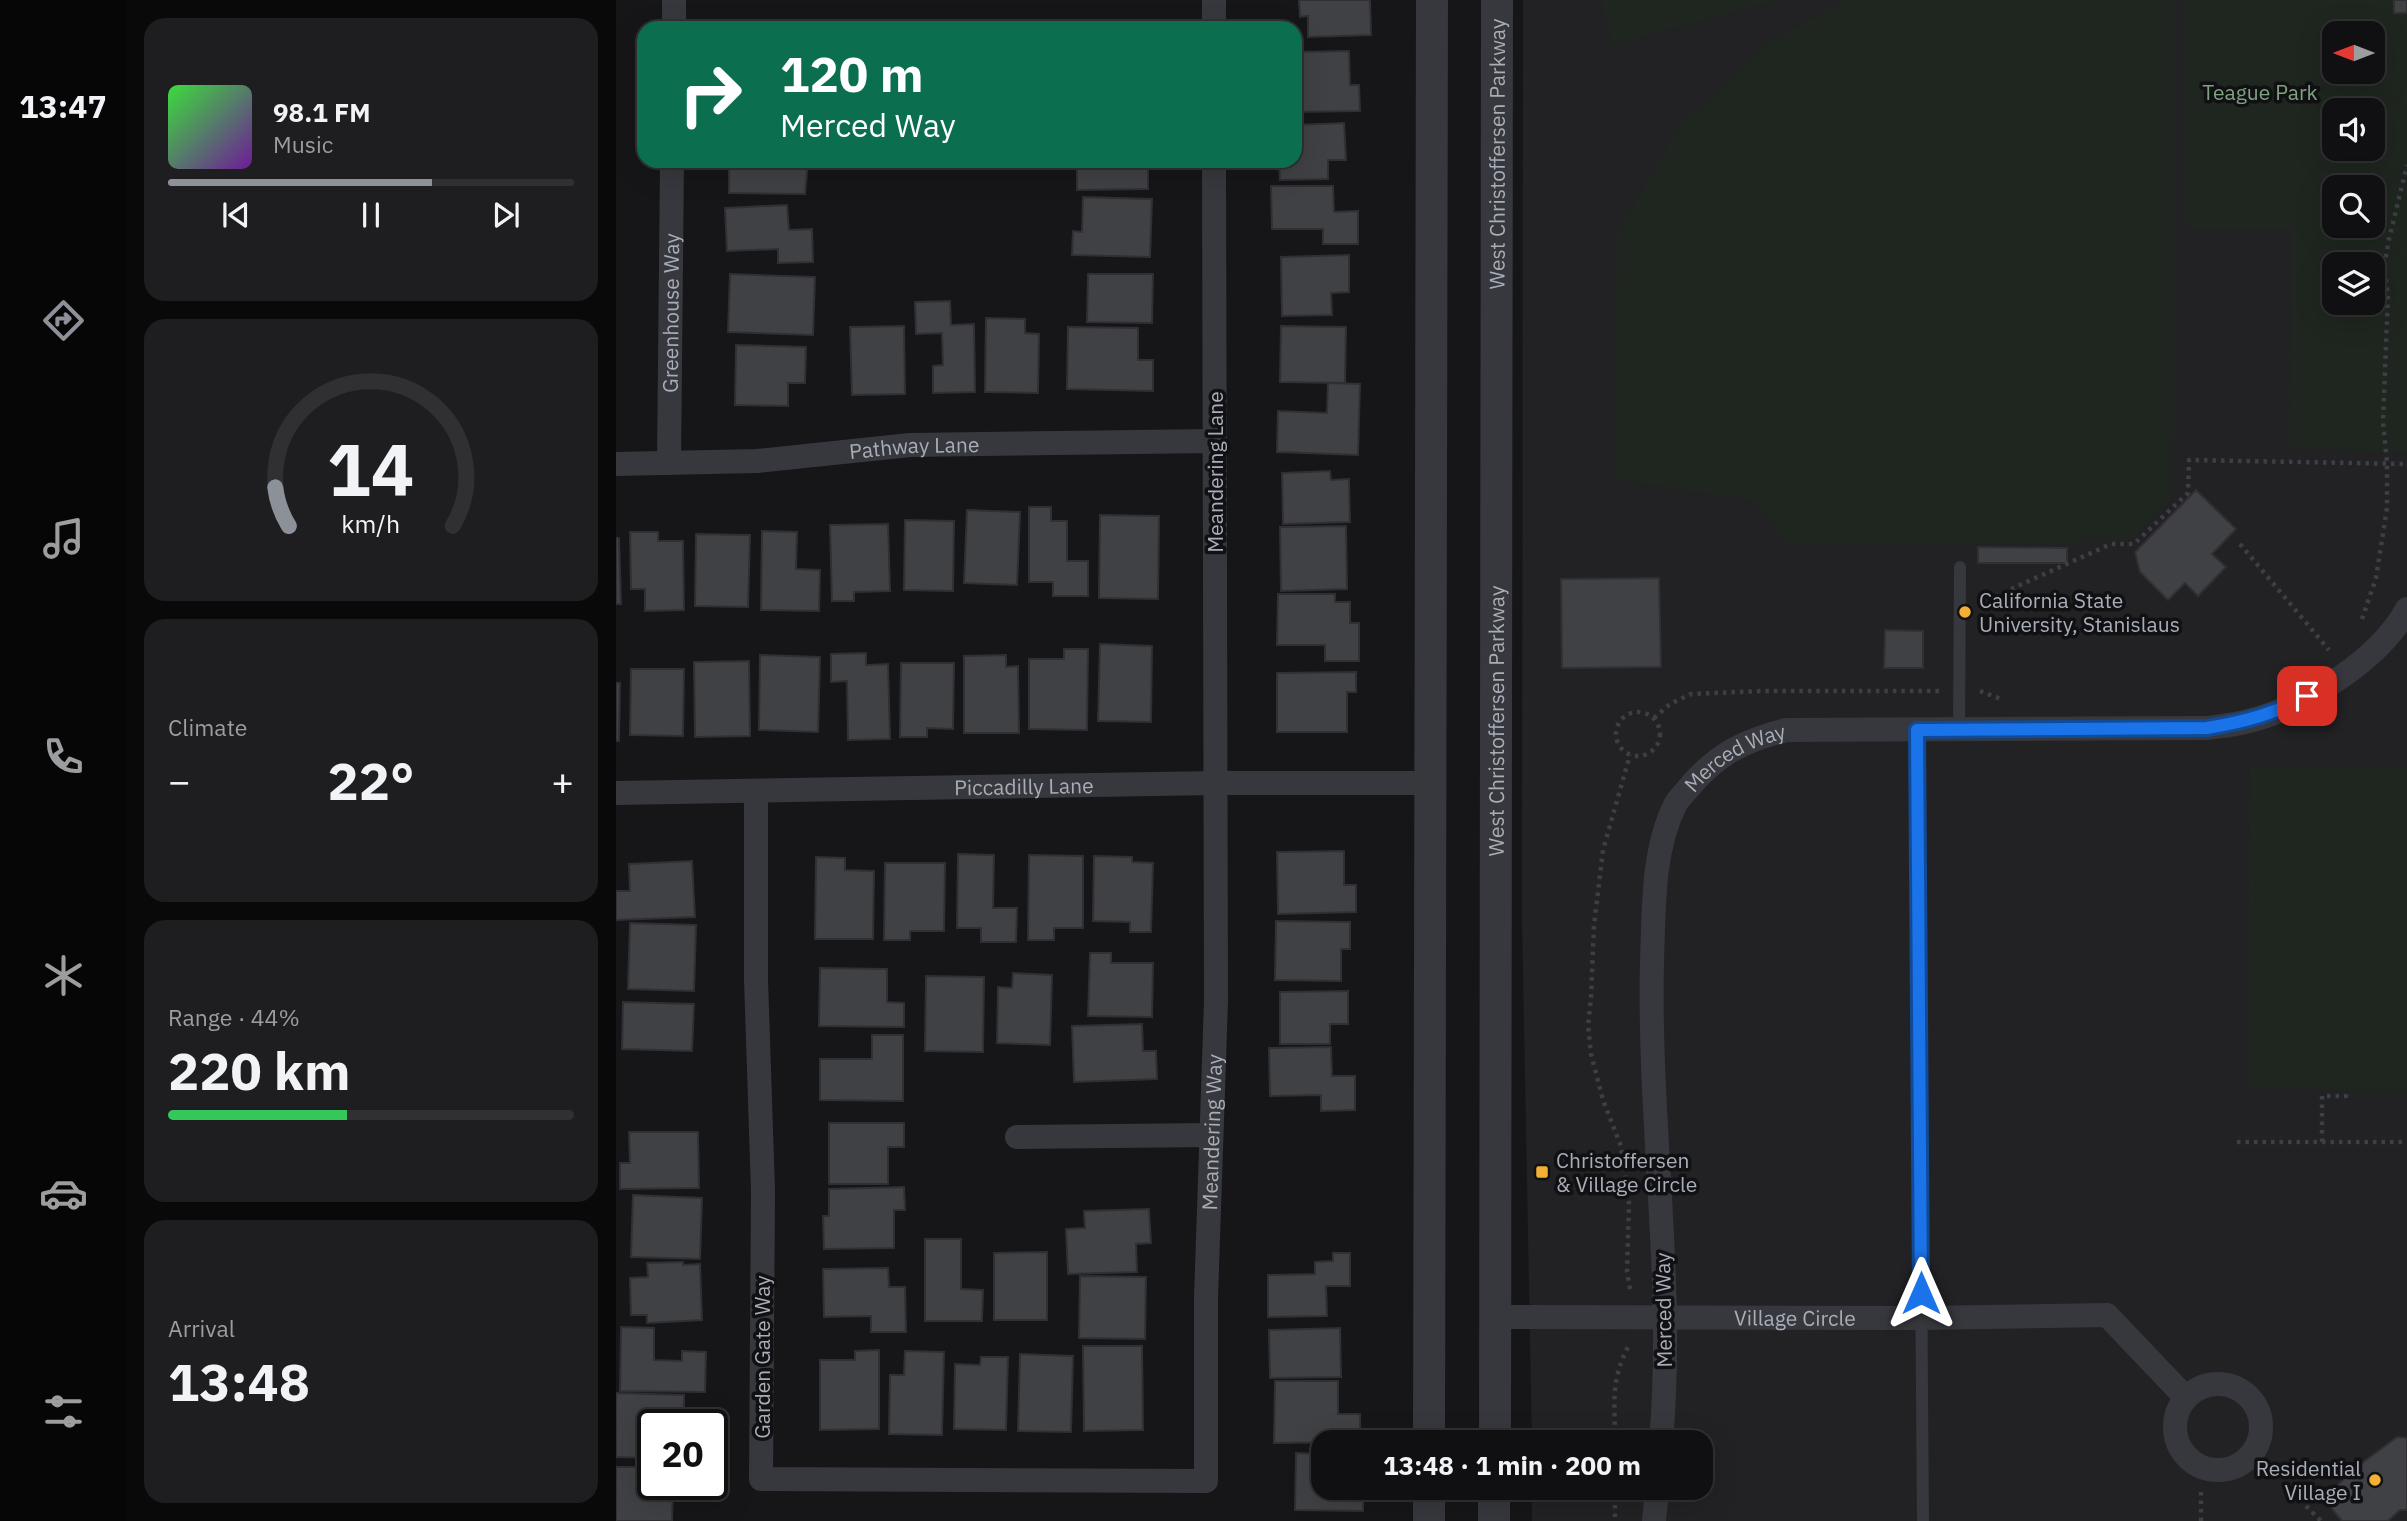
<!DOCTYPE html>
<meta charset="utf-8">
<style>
body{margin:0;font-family:"IBM Plex Sans",sans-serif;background:#1e1e20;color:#f1f3f6;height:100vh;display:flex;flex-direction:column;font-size:26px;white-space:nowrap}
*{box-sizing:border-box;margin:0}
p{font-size:23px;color:#9c9d9f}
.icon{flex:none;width:38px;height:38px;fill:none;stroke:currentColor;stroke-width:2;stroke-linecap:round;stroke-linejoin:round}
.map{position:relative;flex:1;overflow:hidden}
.side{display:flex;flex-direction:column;gap:18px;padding:18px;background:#09090a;width:490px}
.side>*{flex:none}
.hud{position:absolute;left:21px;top:21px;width:665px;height:147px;border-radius:21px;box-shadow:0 7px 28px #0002,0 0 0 2px #303032;background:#0b6e4f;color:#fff;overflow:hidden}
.needle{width:46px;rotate:270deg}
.controls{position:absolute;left:1706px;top:21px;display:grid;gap:14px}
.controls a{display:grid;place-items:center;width:63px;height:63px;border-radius:14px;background:#101012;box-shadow:0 7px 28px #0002,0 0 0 2px #303032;font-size:35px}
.speed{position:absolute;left:21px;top:1409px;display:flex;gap:14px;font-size:35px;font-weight:700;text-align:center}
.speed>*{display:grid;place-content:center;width:91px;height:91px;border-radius:50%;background:#101012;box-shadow:0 7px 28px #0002,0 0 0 2px #303032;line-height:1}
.speed .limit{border:4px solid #111;border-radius:10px;background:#fff;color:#111}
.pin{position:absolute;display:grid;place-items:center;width:60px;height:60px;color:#fff;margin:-30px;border-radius:14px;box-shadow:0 4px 10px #0006}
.me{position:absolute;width:77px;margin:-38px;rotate:0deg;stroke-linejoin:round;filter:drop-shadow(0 0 5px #0008)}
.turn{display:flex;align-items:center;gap:24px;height:147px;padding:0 28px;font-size:32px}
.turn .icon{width:91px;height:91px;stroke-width:2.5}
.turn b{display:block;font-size:49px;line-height:60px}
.big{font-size:52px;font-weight:800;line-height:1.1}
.side .tile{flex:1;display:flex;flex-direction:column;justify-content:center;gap:10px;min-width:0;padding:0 24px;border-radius:21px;background:#1e1e20}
.side .dial{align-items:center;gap:0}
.dial svg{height:182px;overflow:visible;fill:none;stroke:#303032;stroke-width:7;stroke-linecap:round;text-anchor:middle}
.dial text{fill:#f1f3f6;stroke:none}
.song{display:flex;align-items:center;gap:21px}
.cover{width:84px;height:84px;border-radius:10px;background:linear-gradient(135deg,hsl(120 70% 55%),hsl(280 70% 35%))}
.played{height:7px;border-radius:4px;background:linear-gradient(90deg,#8c9099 65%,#303032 65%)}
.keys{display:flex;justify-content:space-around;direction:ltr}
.heat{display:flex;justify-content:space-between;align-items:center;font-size:38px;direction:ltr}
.charge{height:10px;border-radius:5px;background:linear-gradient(90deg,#34c759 44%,#303032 0)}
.trip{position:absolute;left:695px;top:1430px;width:402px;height:70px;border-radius:21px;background:#101012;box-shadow:0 7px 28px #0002,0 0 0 2px #303032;font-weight:800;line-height:70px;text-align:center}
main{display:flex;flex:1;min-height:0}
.menu{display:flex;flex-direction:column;width:126px;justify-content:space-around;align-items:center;background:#060607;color:#9c9d9f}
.menu .icon{width:49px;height:49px}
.menu .active{color:#8c9099}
.menu b{font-size:32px;color:#f1f3f6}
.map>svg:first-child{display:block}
</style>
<main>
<nav class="menu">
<b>13:47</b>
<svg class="icon active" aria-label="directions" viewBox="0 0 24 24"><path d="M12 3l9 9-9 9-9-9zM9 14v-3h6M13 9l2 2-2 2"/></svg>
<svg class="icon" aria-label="music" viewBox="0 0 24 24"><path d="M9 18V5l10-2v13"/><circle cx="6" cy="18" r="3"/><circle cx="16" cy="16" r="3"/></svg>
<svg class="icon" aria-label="phone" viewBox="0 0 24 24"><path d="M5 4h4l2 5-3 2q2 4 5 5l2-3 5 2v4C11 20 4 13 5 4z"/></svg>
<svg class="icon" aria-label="climate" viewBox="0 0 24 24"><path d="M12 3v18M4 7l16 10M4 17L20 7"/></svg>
<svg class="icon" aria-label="car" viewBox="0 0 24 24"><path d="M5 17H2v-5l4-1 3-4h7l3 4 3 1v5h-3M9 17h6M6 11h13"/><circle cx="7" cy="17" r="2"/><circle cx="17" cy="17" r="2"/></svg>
<svg class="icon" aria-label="filters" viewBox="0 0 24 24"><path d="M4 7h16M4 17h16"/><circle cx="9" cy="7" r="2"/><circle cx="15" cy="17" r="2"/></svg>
</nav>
<section class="side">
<div class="tile">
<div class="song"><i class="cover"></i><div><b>98.1 FM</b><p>Music</p></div></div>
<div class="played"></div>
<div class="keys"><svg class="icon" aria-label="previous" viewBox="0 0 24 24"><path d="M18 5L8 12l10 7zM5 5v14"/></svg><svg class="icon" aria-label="pause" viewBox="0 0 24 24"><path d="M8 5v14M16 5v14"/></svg><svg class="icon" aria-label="next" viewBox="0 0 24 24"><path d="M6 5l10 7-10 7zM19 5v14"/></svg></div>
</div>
<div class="tile dial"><svg viewBox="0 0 100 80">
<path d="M14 69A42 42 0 1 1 86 69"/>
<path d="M14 69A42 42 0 0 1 8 52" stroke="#8c9099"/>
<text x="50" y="56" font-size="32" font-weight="700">14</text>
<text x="50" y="72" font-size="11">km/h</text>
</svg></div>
<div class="tile"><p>Climate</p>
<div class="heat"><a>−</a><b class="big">22°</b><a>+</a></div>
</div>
<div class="tile"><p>Range · 44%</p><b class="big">220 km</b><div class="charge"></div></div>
<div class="tile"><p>Arrival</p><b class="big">13:48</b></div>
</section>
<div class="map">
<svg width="1791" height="1521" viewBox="0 0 1791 1521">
<rect width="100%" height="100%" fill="#161618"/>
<path fill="#222225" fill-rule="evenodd" d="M907,0H1791V1521H916V1488H1085V1442H916L906,921ZM1718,33H1757V72H1718ZM1718,110H1757V149H1718ZM1718,187H1757V226H1718ZM1718,264H1757V303H1718Z"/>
<g fill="#1e261f" fill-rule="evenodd">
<path d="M985,0H1163L997,45Z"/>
<path d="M1228,0H1558V438H1553L1554,500L1519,538H1462V543H1171L1137,500L999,480L1001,234L1064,125L1156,41Z"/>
<path d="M1568,0H1791V452L1673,449L1675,229H1569ZM1718,33H1757V72H1718ZM1718,110H1757V149H1718ZM1718,187H1757V226H1718ZM1718,264H1757V303H1718Z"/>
<path d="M1634,765L1791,766V1091L1631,1089Z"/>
</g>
<g fill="#404145" stroke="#303034" stroke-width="2">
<path d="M683,0H754L755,35L692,37V16L684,17Z"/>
<rect x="1778" y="0" width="13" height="13"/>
<path d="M733,51L734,85H743L744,111L679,112V52Z"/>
<path d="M728,123L730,160H712V179L664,180L663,161H679V125Z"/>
<path d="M113,161H192L189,194L113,193Z"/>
<path d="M461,161H532V189L461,190Z"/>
<path d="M655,186H717L718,212L742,211V244H707V229H656Z"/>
<path d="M467,197L536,199L534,257L456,255L457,231L466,232Z"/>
<path d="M171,205L173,230L196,229L197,262L162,263V249L111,251L109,208Z"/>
<path d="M733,255V292L715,293L716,315L666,316L665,257Z"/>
<path d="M114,274L199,277L197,335L112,332Z"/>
<path d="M472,274H537L536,323L471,322Z"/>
<path d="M334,301L335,325L358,324L359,392L317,393V366L327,365L326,333L300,334L299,302Z"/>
<path d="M370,318L409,319V333L423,334L422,393L369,392Z"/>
<path d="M288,326L289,394L236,395L234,327Z"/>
<path d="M665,326L730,327L729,383L664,382Z"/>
<path d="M452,327L522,328V360H537V391L451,389Z"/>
<path d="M120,345L190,347L189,383H172V406L119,405Z"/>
<path d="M712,383L744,384L742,455L661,452L662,411L711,413Z"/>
<path d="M714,471L715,480L733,479L734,522L667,524L666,473Z"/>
<path d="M1580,490L1620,529L1596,554L1610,567L1582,596L1569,583L1552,600L1524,572L1519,552Z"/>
<path d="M413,507H435V521H451V561H472V596H437V582H413Z"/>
<path d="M351,510L404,512L401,585L348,583Z"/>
<path d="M484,515L543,516L542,599L483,598Z"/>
<path d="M289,520L338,521L337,591L288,590Z"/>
<path d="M272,524L274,591L238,592V601H216L214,525Z"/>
<path d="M730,526L731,589L665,591L664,527Z"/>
<path d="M146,531L181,532L180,569L204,570L203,611L145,610Z"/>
<path d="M14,532H42V541H67L68,610L29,611V589H15Z"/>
<path d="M80,534L134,535L132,607L79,606Z"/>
<path d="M0,538H3L5,604H0Z"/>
<path d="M1362,547L1451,548V563H1362Z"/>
<path d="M1043,578L1045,667L946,668L945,579Z"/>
<path d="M662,594H719V602H734V623H743V661H709V645H661Z"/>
<path d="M1269,630L1307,631V668H1268Z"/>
<path d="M484,644L536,646L535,722L482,721Z"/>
<path d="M448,649H472L471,730L413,729V659H448Z"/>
<path d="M250,653V665L272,664L274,739L232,740L231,681L215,682V654Z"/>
<path d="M144,655L204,657L202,732L143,730Z"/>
<path d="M390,655V667L402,666L403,733H348V656Z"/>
<path d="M133,661L134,736L79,737L78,662Z"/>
<path d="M285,663H338L337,729L311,728V737H284Z"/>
<path d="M15,669H68L67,736L14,735Z"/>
<path d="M740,672V692H731V732H661V673Z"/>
<path d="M0,683H4L3,741H0Z"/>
<path d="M728,851V885H740V912L662,914L661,852Z"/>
<path d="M342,854L378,855L377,908H401L400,942H365V928H341Z"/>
<path d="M413,855L467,856V928H438V940H412Z"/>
<path d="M478,856L516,857V862L537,863L535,932H514V922L477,921Z"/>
<path d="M200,857L229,858V870L258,871L257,939H199Z"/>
<path d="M76,861L79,917L0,920V891H14L13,864Z"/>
<path d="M269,863H329L328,931H294V940H268Z"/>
<path d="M660,921L734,922V949H725V981L659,980Z"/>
<path d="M14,923L80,925L78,991L12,989Z"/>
<path d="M474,953H495V963H537L536,1017L472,1016Z"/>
<path d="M204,968L271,969V1002L288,1003V1027L203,1026Z"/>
<path d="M397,973L436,975L434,1045L381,1043L382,987L396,988Z"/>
<path d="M310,976L368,977L367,1052L309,1051Z"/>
<path d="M732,991V1024H714V1044H664V992Z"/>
<path d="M7,1002L78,1004L76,1051L6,1049Z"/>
<path d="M526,1024L527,1051H540L541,1079L458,1082L456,1026Z"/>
<path d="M256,1035H287V1101L204,1100V1059H256Z"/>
<path d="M715,1047L716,1076H739V1110L705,1111V1095L654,1096L653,1048Z"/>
<path d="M213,1123H288V1147H272V1184H213Z"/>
<path d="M13,1132H82L83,1188L4,1189V1163H14Z"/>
<path d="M288,1187L289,1210H278V1248L208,1249L207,1216H213V1189Z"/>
<path d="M17,1195L86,1198L84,1259L15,1257Z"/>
<path d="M533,1209L535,1243L520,1244L521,1272L452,1274L450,1229L469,1228L468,1211Z"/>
<path d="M309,1239H345V1289L367,1290L366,1321H309Z"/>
<path d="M431,1252V1320H378V1253Z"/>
<path d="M717,1253H734V1286H710L711,1316L652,1317V1275L699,1274V1262L717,1261Z"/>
<path d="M67,1262V1265L84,1264L86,1320L31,1323V1315H15L14,1278L32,1277L31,1263Z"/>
<path d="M272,1268L273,1287H289L290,1332H255V1316L208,1317L207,1269Z"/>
<path d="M464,1276L530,1277L529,1339L463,1338Z"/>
<path d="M5,1327L38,1328V1360L66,1361V1351L90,1352L89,1392L4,1391Z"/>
<path d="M724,1328L725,1377L654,1378L653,1330Z"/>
<path d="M467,1346H526L527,1430L468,1431Z"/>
<path d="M263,1350V1429L204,1430V1360H239V1351Z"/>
<path d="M289,1351L328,1352L326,1435L273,1434L274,1375H288Z"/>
<path d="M404,1354L457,1356L455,1432L402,1431Z"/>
<path d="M365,1357H392L390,1430L338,1429L339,1364L364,1365Z"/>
<path d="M659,1381H722V1414H744V1442L658,1443Z"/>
<path d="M0,1393L68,1395V1424H37V1458L0,1457Z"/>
<path d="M1781,1437L1791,1438V1510H1784L1772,1521H1726L1707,1498L1746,1463Z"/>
<path d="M680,1453L707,1454V1488H747V1511L679,1510Z"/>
<path d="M0,1467H37V1484H57L56,1521H0Z"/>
</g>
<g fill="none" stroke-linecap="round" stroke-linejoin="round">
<g stroke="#3d3f44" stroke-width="4.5" stroke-dasharray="3.5 5" stroke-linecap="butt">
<path d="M1624,544L1713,650"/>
<path d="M1364,603L1495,544H1518L1572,493L1573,460L1791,464"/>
<path d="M1746,619L1760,578L1771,508V463L1767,422L1772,295L1768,268L1773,239L1791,165"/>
<path d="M1364,691L1385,699"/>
<circle cx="1022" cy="734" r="22"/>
<path d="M1038,718L1054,704L1075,694L1145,691H1323"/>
<path d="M1621,1142H1791"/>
<path d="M1706,1142V1096H1730V1090"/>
<path d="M1014,1289L1011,1272L1013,1204L1005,1146L987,1100L975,1054L972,1025L975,998L978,925L987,850L1014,755"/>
<path d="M999,1442C999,1402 994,1381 1013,1345"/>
<path d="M999,1488V1521"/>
<path d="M1678,1494L1705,1521"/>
<path d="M1585,1521V1490"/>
</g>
<g stroke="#37383d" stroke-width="12">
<path d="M1301,730L1307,1521"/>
<path d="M1343,730L1344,567"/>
</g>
<g stroke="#37383d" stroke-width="24">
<path d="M598,0V28"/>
<path d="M58,28V0"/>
<path id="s1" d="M53,463L56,161"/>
<path id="s2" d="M0,464L141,461L294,445L599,441"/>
<path id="s3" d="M140,791V979L147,1191L145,1479L590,1481V1298L600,1001L598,161"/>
<path id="s4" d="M0,793L600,783H814"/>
<path d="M401,1137L595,1135"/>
<path id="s5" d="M880,1317L1305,1318L1491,1315L1570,1398"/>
<circle cx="1602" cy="1427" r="43"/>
<path id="s6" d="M1045,1442C1059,1281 1032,1121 1036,961C1038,909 1036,852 1059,805C1063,797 1071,791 1076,784C1103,753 1130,740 1170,730L1591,728C1604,726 1617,725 1629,722C1685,709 1763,661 1791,609"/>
<path d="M1038,1521L1041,1488"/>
</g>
<g stroke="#37383d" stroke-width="32">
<path d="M813,1442L816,0"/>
<path id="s7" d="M879,1442L881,0"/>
<path d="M813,1521V1488"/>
<path d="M878,1521V1488"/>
</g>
</g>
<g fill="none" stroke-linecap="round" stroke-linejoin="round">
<g stroke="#114b97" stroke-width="18">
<path id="route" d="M1305,1293L1301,730L1591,728C1627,722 1659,714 1691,696"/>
</g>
<use href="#route" stroke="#1a73e8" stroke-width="12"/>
</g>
<g fill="#f2b134" stroke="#111113" stroke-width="2.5">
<circle cx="1349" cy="612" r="7"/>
<rect x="919" y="1165" width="14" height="14" rx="3.5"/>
<circle cx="1759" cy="1480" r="7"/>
</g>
<g text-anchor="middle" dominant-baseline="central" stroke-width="7" stroke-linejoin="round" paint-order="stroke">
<g font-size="21" fill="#7fa381" stroke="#111113">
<text x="1644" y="92">Teague Park</text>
</g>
<g font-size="21" fill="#a8adb8" stroke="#111113">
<text stroke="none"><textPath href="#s7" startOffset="1288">West Christoffersen Parkway</textPath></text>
<text stroke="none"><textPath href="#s1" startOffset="150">Greenhouse Way</textPath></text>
<text stroke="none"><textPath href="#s2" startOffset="299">Pathway Lane</textPath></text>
<text transform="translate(599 472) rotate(-90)">Meandering Lane</text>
<text stroke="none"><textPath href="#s7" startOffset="721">West Christoffersen Parkway</textPath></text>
<text stroke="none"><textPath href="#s6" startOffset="719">Merced Way</textPath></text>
<text stroke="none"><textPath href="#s4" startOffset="408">Piccadilly Lane</textPath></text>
<text stroke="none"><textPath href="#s3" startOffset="1482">Meandering Way</textPath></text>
<text transform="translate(1047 1310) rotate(-91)">Merced Way</text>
<text stroke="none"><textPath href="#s5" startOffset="299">Village Circle</textPath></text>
<text transform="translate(146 1357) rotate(-90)">Garden Gate Way</text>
</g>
<g font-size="21" fill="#a8adb8" stroke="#111113" text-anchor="start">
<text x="1363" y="600">California State<tspan x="1363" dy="24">University, Stanislaus</tspan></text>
<text x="940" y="1160">Christoffersen<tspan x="940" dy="24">&amp; Village Circle</tspan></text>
<text x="1745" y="1468" text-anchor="end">Residential<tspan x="1745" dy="24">Village I</tspan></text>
</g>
</g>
</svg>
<div class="controls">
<a><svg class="needle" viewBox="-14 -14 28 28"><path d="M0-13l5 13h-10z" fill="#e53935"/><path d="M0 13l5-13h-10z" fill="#9c9d9f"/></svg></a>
<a><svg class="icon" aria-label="sound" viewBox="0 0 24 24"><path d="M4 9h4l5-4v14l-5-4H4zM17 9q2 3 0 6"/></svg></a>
<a><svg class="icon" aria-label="search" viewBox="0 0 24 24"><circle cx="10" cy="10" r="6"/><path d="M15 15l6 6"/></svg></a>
<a><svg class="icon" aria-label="layers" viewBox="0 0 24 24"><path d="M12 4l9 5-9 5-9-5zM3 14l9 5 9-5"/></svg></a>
</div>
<div class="speed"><div class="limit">20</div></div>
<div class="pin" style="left:1691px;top:696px;background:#d93025"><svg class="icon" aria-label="arrive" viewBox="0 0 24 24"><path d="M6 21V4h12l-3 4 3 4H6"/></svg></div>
<svg class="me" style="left:1305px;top:1293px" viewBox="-20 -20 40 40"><path d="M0-17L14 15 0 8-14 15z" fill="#1a73e8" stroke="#fff" stroke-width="4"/></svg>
<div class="trip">13:48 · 1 min · 200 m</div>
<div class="hud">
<div class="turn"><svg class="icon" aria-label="right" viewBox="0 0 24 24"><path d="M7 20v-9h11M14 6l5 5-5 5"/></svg><div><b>120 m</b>Merced Way</div></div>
</div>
</div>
</main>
